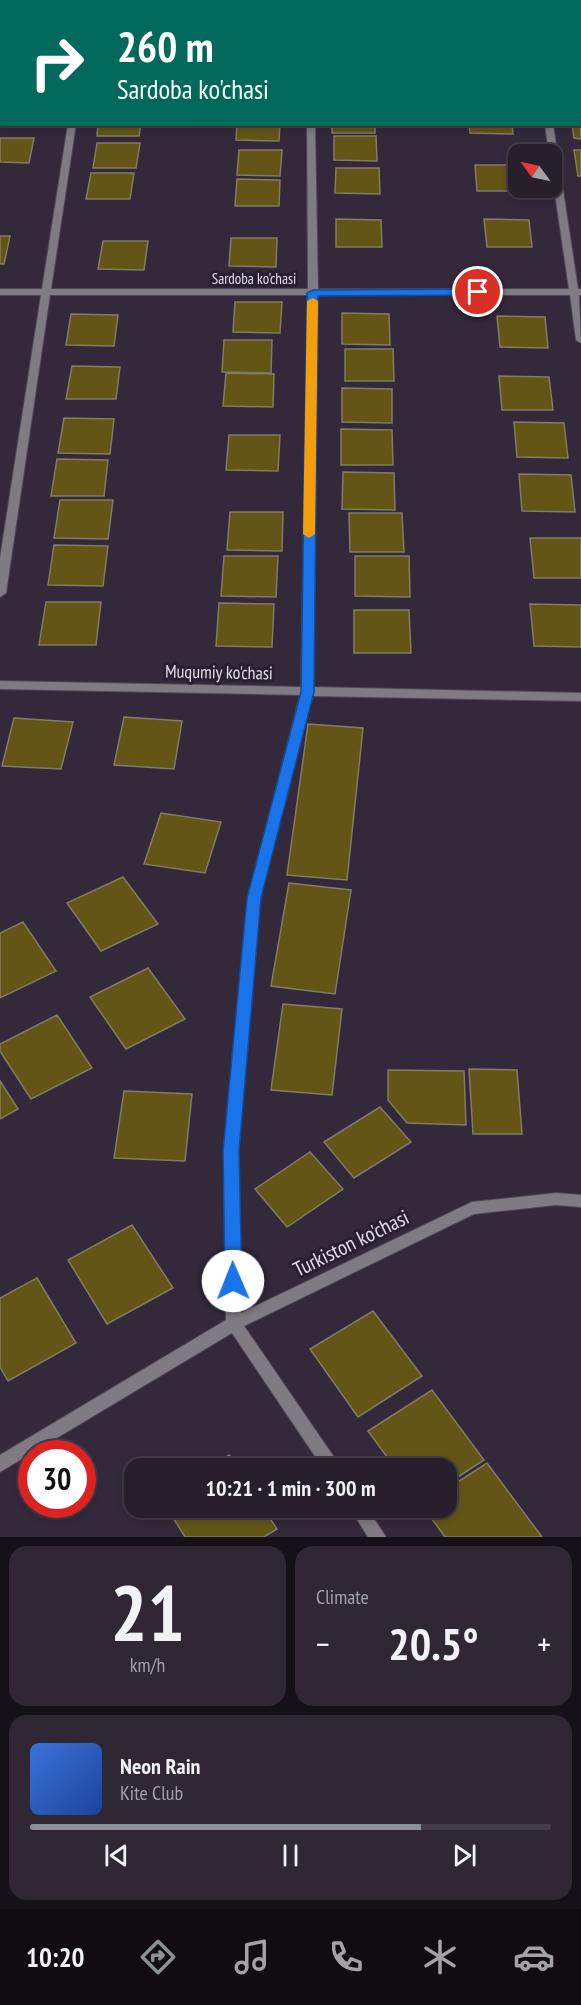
<!DOCTYPE html>
<meta charset="utf-8">
<style>
body{margin:0;font-family:"PT Sans Narrow",sans-serif;background:#2f2734;color:#f1f3f6;height:100vh;display:flex;flex-direction:column;font-size:22px;white-space:nowrap}
*{box-sizing:border-box;margin:0}
p{font-size:20px;color:#a4a2a9}
.icon{flex:none;width:33px;height:33px;fill:none;stroke:currentColor;stroke-width:2;stroke-linecap:round;stroke-linejoin:round}
.map{position:relative;height:1537px;overflow:hidden}
.panel{display:flex;flex-direction:column;gap:9px;padding:9px;background:#151118;flex:1}
.panel>*{flex:none}
.top-card{position:absolute;left:0px;top:0px;width:582px;height:126px;box-shadow:0 3px 9px #0003,0 0 0 2px #433d48;background:#00695c;color:#fff;overflow:hidden}
.needle{width:39px;rotate:303deg}
.tools{position:absolute;left:508px;top:144px;display:grid;gap:12px}
.tools a{display:grid;place-items:center;width:54px;height:54px;border-radius:12px;background:#271f2c;box-shadow:0 3px 9px #0003,0 0 0 2px #433d48;font-size:30px}
.speed{position:absolute;left:18px;top:1440px;display:flex;gap:12px;font-size:30px;font-weight:700;text-align:center}
.speed>*{display:grid;place-content:center;width:78px;height:78px;border-radius:50%;background:#271f2c;box-shadow:0 3px 9px #0003,0 0 0 2px #433d48;line-height:1}
.speed .limit{border:9px solid #d22;background:#fff;color:#111}
.pin{position:absolute;display:grid;place-items:center;width:51px;height:51px;color:#fff;margin:-26px;border:3px solid #fff;border-radius:50%;box-shadow:0 2px 6px #0007}
.me{position:absolute;width:66px;margin:-33px;rotate:359deg;stroke-linejoin:round;filter:drop-shadow(0 0 4px #0008)}
.turn{display:flex;align-items:center;gap:21px;height:126px;padding:0 18px;font-size:27px}
.turn .icon{width:78px;height:78px;stroke-width:2.5}
.turn b{display:block;font-size:42px;line-height:51px}
.big{font-size:45px;font-weight:800;line-height:1.1}
.panel .tile{flex:1;display:flex;flex-direction:column;justify-content:center;gap:9px;min-width:0;padding:0 21px;border-radius:18px;background:#2f2734}
.panel .dial{align-items:center;gap:0}
.dial b{font-size:78px;line-height:1}
.song{display:flex;align-items:center;gap:18px}
.cover{width:72px;height:72px;border-radius:9px;background:linear-gradient(135deg,hsl(220 70% 55%),hsl(220 70% 35%))}
.played{height:6px;border-radius:3px;background:linear-gradient(90deg,#8c9099 75%,#433d48 75%)}
.keys{display:flex;justify-content:space-around;direction:ltr}
.heat{display:flex;justify-content:space-between;align-items:center;font-size:33px;direction:ltr}
.panel .tiles{flex:1;display:grid;gap:9px;grid-template-columns:1fr 1fr}
.tile:last-child{grid-column:span 2}
.trip{position:absolute;left:124px;top:1458px;width:333px;height:60px;border-radius:18px;background:#271f2c;box-shadow:0 3px 9px #0003,0 0 0 2px #433d48;font-weight:800;line-height:60px;text-align:center}
.menu{display:flex;height:96px;justify-content:space-around;align-items:center;background:#100c12;color:#a4a2a9}
.menu .icon{width:42px;height:42px}
.menu .current{color:#8c9099}
.menu b{font-size:27px;color:#f1f3f6}
.map>svg:first-child{display:block}
</style>
<div class="map">
<svg width="581" height="1537" viewBox="0 0 581 1537">
<rect width="100%" height="100%" fill="#34293b"/>
<g fill="#625516" stroke="#817c64" stroke-width="1.5">
<path d="M580,115L581,139L574,138L572,124H580Z"/>
<path d="M98,124H141L139,136H97Z"/>
<path d="M237,124H280L279,141L236,140Z"/>
<rect x="332" y="124" width="43" height="9"/>
<path d="M469,124H512L513,134L470,133Z"/>
<path d="M334,136H376L377,161L334,160Z"/>
<path d="M0,138H34L29,163L0,162Z"/>
<path d="M97,143H140L136,168H93Z"/>
<path d="M239,150H282L280,176L237,175Z"/>
<path d="M574,150H581V176H578Z"/>
<path d="M475,165H518L521,191H477Z"/>
<path d="M336,168H379L380,194L335,193Z"/>
<path d="M91,173H134L130,199H86Z"/>
<path d="M237,179L280,180L279,206H235Z"/>
<path d="M336,219L381,220L382,247H336Z"/>
<path d="M484,219L529,220L532,247H487Z"/>
<path d="M0,236H10L4,264H0Z"/>
<path d="M231,238H277L276,267L229,266Z"/>
<path d="M103,241H148L144,270L98,269Z"/>
<path d="M235,302H282L280,333L233,332Z"/>
<path d="M342,313L389,314L390,345L342,344Z"/>
<path d="M71,314L118,315L114,346L66,345Z"/>
<path d="M497,316L545,317L548,348L500,347Z"/>
<path d="M224,340H272L271,373L222,372Z"/>
<path d="M345,349H393L394,381H345Z"/>
<path d="M72,366L120,367L116,399H66Z"/>
<path d="M226,373L274,374L273,407L223,406Z"/>
<path d="M499,376L549,377L553,410H502Z"/>
<path d="M342,388L392,389V423L342,422Z"/>
<path d="M64,418L114,419L110,454L58,453Z"/>
<path d="M514,422L564,423L568,458L517,457Z"/>
<path d="M341,429L392,430L393,465H341Z"/>
<path d="M229,435H280L278,471L226,470Z"/>
<path d="M57,459L108,460L104,496H51Z"/>
<path d="M343,472L394,473L395,510L342,509Z"/>
<path d="M519,474L571,475L575,512L522,511Z"/>
<path d="M60,500H113L108,539L54,538Z"/>
<path d="M230,512H283L282,551L227,550Z"/>
<path d="M349,513H402L404,552H350Z"/>
<path d="M530,538H581V578H534Z"/>
<path d="M54,545L108,546L103,586L48,585Z"/>
<path d="M224,556H278L276,597L221,596Z"/>
<path d="M355,556H409L410,597L355,596Z"/>
<path d="M46,602H101L96,645H39Z"/>
<path d="M219,603L274,604L272,647L216,646Z"/>
<path d="M530,604L581,605V647L534,646Z"/>
<path d="M354,610H409L411,653H354Z"/>
<path d="M124,717L182,721L174,769L114,765Z"/>
<path d="M14,718L73,722L61,769L2,766Z"/>
<path d="M308,724L363,728L347,880L287,875Z"/>
<path d="M161,813L221,822L205,873L144,864Z"/>
<path d="M123,877L158,924L101,951L67,903Z"/>
<path d="M289,883L351,890L335,994L271,986Z"/>
<path d="M23,922L56,971L0,998V933Z"/>
<path d="M148,968L185,1019L126,1049L90,997Z"/>
<path d="M283,1004L342,1009L332,1095L271,1090Z"/>
<path d="M57,1015L92,1068L31,1099L0,1051V1044Z"/>
<path d="M469,1069L517,1070L522,1134H473Z"/>
<path d="M388,1070L464,1071L466,1125L407,1123L388,1100Z"/>
<path d="M0,1081L18,1109L0,1119Z"/>
<path d="M124,1091L192,1094L185,1161L114,1158Z"/>
<path d="M380,1107L411,1142L354,1178L324,1142Z"/>
<path d="M310,1152L343,1189L287,1227L255,1189Z"/>
<path d="M132,1225L173,1288L107,1324L68,1260Z"/>
<path d="M37,1278L76,1343L8,1381L0,1367V1298Z"/>
<path d="M373,1311L422,1376L358,1417L310,1349Z"/>
<path d="M432,1390L484,1460L447,1484V1468H395L368,1431Z"/>
<path d="M229,1455L238,1468H208Z"/>
<path d="M487,1463L542,1537H445L424,1508H447V1489Z"/>
<path d="M167,1508H263L277,1529L264,1537H185Z"/>
</g>
<g fill="none" stroke-linecap="round" stroke-linejoin="round">
<g stroke="#504657" stroke-width="2">
<g id="minor">
<path d="M90,0H98L89,2Z"/>
<rect x="306" y="0" width="8" height="2"/>
<rect x="0" y="14" width="2" height="4"/>
<rect x="580" y="18" width="1" height="4"/>
<path d="M68,124H76L51,289H308L307,124H315L318,289H569L552,174V154H549L545,124H553L578,289H581V295H579L581,343L576,340L570,295H318L313,687L581,693V701L312,696L260,898L238,1151L241,1313L472,1202L556,1193L581,1195V1207L556,1205L474,1214L244,1326L338,1463L340,1468H323L232,1333L0,1472V1455L226,1320L224,1151L248,898L300,695L0,689V681L301,687L308,295H50L6,593L0,597V558L41,295H0V289H42Z"/>
<path d="M350,1508H367L386,1537H368Z"/>
</g>
</g>
<use href="#minor" fill="#7f7a83" fill-rule="evenodd"/>
</g>
<path fill="#1a73e8" stroke="#114b97" stroke-width="1.5" d="M478,289L483,292L482,295L318,296L314,692L261,898L239,1151L242,1281L239,1286L233,1289L227,1286L225,1281L223,1151L247,898L301,692L307,293L313,290Z"/>
<path fill="#f59e0b" d="M313,298L318,301L315,534L309,538L303,534L307,301Z"/>
<g text-anchor="middle" dominant-baseline="central" stroke-width="6" stroke-linejoin="round" paint-order="stroke">
<g font-size="15" fill="#e3dce8" stroke="#2a1f30">
<text x="254" y="278">Sardoba ko'chasi</text>
</g>
<g font-size="18" fill="#e3dce8" stroke="#2a1f30">
<text transform="translate(219 672) rotate(1)">Muqumiy ko'chasi</text>
</g>
<g font-size="21" fill="#e3dce8" stroke="#2a1f30">
<text transform="translate(351 1243) rotate(-26)">Turkiston ko'chasi</text>
</g>
</g>
</svg>
<div class="tools">
<a><svg class="needle" viewBox="-14 -14 28 28"><path d="M0-13l5 13h-10z" fill="#e53935"/><path d="M0 13l5-13h-10z" fill="#a4a2a9"/></svg></a>
</div>
<div class="speed"><div class="limit">30</div></div>
<div class="pin" style="left:478px;top:292px;background:#d93025"><svg class="icon" aria-label="arrive" viewBox="0 0 24 24"><path d="M6 21V4h12l-3 4 3 4H6"/></svg></div>
<svg class="me" style="left:233px;top:1281px" viewBox="-20 -20 40 40"><circle r="19" fill="#fff"/><path d="M0-13L10 11 0 6-10 11z" fill="#1a73e8"/></svg>
<div class="trip">10:21 · 1 min · 300 m</div>
<div class="top-card">
<div class="turn"><svg class="icon" aria-label="right" viewBox="0 0 24 24"><path d="M7 20v-9h11M14 6l5 5-5 5"/></svg><div><b>260 m</b>Sardoba ko'chasi</div></div>
</div>
</div>
<section class="panel">
<div class="tiles">
<div class="tile dial"><b>21</b><p>km/h</p></div>
<div class="tile"><p>Climate</p>
<div class="heat"><a>−</a><b class="big">20.5°</b><a>+</a></div>
</div>
<div class="tile">
<div class="song"><i class="cover"></i><div><b>Neon Rain</b><p>Kite Club</p></div></div>
<div class="played"></div>
<div class="keys"><svg class="icon" aria-label="previous" viewBox="0 0 24 24"><path d="M18 5L8 12l10 7zM5 5v14"/></svg><svg class="icon" aria-label="pause" viewBox="0 0 24 24"><path d="M8 5v14M16 5v14"/></svg><svg class="icon" aria-label="next" viewBox="0 0 24 24"><path d="M6 5l10 7-10 7zM19 5v14"/></svg></div>
</div>
</div>
</section>
<nav class="menu">
<b>10:20</b>
<svg class="icon current" aria-label="directions" viewBox="0 0 24 24"><path d="M12 3l9 9-9 9-9-9zM9 14v-3h6M13 9l2 2-2 2"/></svg>
<svg class="icon" aria-label="music" viewBox="0 0 24 24"><path d="M9 18V5l10-2v13"/><circle cx="6" cy="18" r="3"/><circle cx="16" cy="16" r="3"/></svg>
<svg class="icon" aria-label="phone" viewBox="0 0 24 24"><path d="M5 4h4l2 5-3 2q2 4 5 5l2-3 5 2v4C11 20 4 13 5 4z"/></svg>
<svg class="icon" aria-label="climate" viewBox="0 0 24 24"><path d="M12 3v18M4 7l16 10M4 17L20 7"/></svg>
<svg class="icon" aria-label="car" viewBox="0 0 24 24"><path d="M5 17H2v-5l4-1 3-4h7l3 4 3 1v5h-3M9 17h6M6 11h13"/><circle cx="7" cy="17" r="2"/><circle cx="17" cy="17" r="2"/></svg>
</nav>
